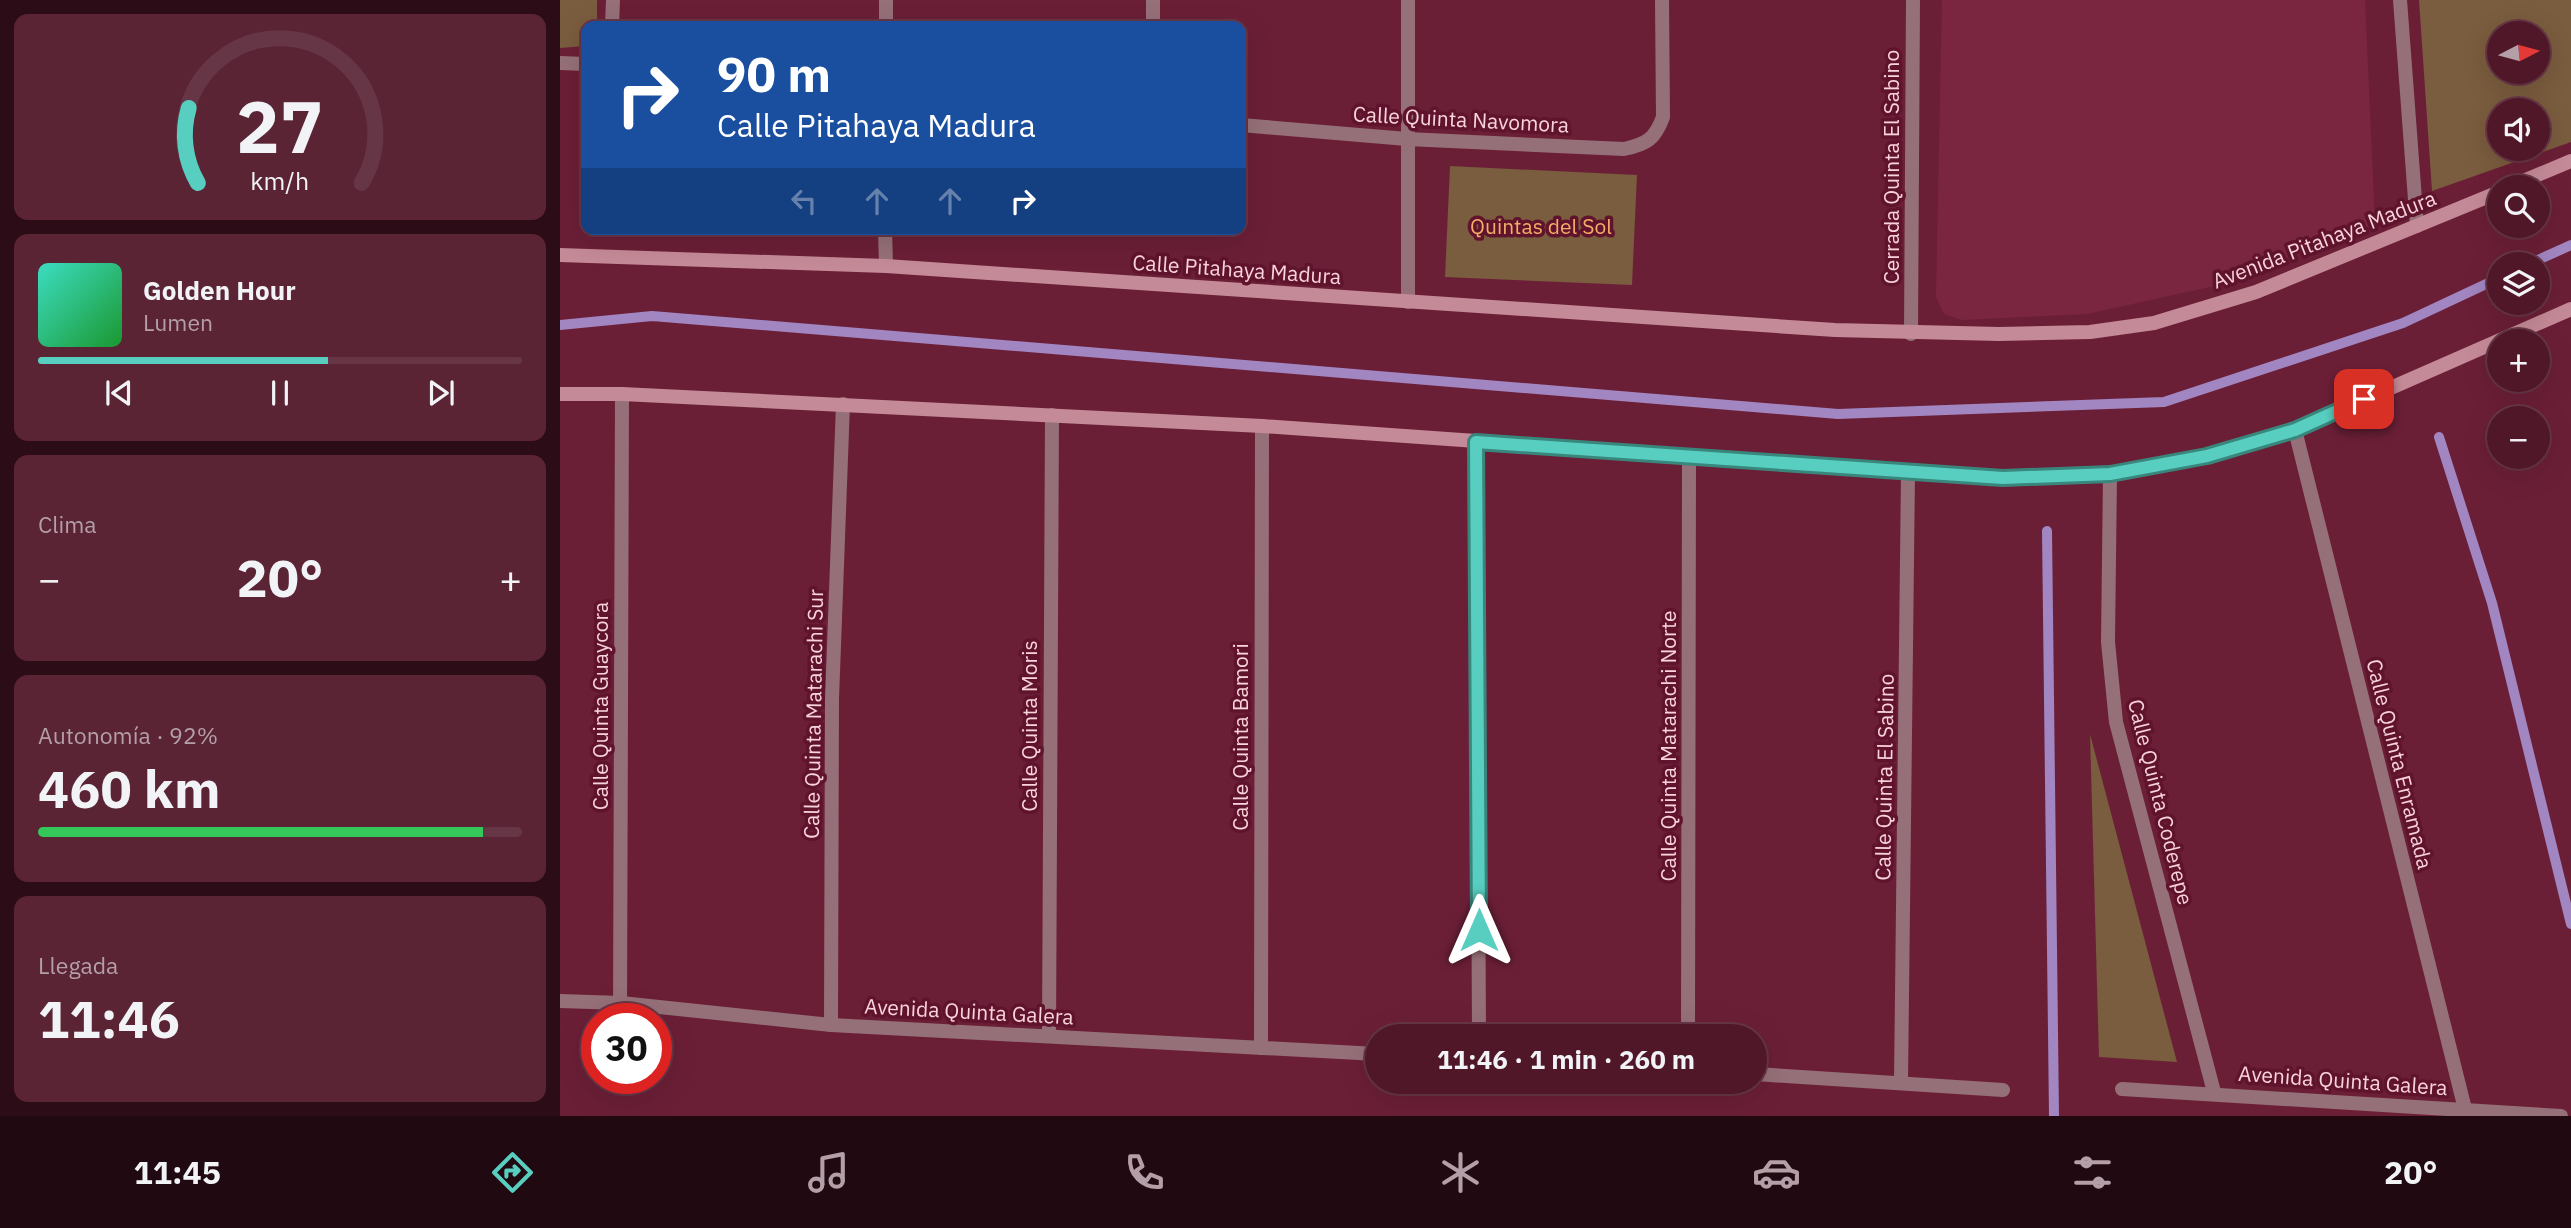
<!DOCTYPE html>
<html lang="es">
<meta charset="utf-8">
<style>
body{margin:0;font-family:"IBM Plex Sans",sans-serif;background:#5a2435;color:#f1f3f6;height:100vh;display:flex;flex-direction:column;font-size:26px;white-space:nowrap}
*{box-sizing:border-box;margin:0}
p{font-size:23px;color:#b49fa8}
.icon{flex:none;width:38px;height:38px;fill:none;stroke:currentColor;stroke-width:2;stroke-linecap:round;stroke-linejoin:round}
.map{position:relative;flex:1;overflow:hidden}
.sheet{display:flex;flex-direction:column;gap:14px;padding:14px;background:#2c0d17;width:560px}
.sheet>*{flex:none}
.hud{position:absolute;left:21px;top:21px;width:665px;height:214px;border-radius:14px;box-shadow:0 7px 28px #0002,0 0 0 2px #673646;background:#1a4fa0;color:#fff;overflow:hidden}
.needle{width:46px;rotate:84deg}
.tools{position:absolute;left:1927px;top:21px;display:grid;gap:14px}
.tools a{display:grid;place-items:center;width:63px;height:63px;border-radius:50%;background:#501729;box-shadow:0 7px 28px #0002,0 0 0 2px #673646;font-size:35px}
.speed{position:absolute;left:21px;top:1003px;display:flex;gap:14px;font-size:35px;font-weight:700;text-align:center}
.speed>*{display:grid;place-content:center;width:91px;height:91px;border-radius:50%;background:#501729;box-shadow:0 7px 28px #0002,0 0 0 2px #673646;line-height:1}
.speed .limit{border:10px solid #d22;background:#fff;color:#111}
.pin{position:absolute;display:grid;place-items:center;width:60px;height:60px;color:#fff;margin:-30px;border-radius:14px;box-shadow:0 4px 10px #0006}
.me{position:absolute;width:77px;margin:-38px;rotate:0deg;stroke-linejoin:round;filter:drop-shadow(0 0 5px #0008)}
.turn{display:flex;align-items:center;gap:24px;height:147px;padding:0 21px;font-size:32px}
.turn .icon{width:91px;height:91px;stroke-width:2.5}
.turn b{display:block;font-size:49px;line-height:60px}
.lanes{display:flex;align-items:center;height:66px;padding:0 21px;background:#0003;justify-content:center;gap:35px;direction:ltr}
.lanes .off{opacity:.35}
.big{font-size:52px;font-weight:700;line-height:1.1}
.sheet .tile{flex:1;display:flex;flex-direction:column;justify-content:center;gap:10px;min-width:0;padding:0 24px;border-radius:14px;background:#5a2435}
.sheet .dial{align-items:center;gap:0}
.dial svg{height:182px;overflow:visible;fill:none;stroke:#673646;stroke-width:7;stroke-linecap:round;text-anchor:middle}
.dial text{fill:#f1f3f6;stroke:none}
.song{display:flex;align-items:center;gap:21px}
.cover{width:84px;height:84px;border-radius:10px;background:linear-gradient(135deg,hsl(170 70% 55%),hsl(130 70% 35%))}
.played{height:7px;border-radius:4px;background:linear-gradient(90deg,#58cec0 60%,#673646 60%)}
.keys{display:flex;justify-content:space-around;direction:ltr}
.heat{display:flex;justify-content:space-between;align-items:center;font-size:38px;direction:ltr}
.charge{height:10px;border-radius:5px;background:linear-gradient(90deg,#34c759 92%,#673646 0)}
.trip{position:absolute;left:805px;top:1024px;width:402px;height:70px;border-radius:35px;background:#501729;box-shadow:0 7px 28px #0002,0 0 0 2px #673646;font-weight:700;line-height:70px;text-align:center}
.menu{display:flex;height:112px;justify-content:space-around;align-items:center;background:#200910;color:#b49fa8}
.menu .icon{width:49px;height:49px}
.menu .active{color:#58cec0}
.menu b{font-size:32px;color:#f1f3f6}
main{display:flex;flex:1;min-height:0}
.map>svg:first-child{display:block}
</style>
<main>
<section class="sheet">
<div class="tile dial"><svg viewBox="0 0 100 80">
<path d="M14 69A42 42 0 1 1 86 69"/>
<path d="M14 69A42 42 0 0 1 10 36" stroke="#58cec0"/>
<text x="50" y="56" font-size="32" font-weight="700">27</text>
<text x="50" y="72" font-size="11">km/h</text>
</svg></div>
<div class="tile">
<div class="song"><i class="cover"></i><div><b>Golden Hour</b><p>Lumen</p></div></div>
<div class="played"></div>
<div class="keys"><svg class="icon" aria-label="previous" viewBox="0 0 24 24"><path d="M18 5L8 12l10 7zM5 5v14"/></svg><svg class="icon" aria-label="pause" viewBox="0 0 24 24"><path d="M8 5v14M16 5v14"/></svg><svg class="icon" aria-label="next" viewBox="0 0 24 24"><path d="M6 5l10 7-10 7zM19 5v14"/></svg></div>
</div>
<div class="tile"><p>Clima</p>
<div class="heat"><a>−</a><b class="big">20°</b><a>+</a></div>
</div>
<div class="tile"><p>Autonomía · 92%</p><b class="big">460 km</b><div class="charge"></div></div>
<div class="tile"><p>Llegada</p><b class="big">11:46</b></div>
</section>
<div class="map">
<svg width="2011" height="1116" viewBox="0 0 2011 1116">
<rect width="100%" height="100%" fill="#6b1f37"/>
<path fill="#7b2641" d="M1382,0H1805L1815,225L1668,283L1527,314L1401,320L1384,314L1376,297Z"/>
<g fill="#7a5c3e" fill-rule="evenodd">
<path d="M0,0H37V26H26V46L0,48Z"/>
<path d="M1859,0H2011V142L1872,191ZM1939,33H1978V72H1939ZM1939,110H1978V149H1939Z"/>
<path d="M890,166L1077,175L1072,285L885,277Z"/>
<path d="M1530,734L1617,1062L1539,1057Z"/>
</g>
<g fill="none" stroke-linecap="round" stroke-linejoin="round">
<g stroke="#a186c1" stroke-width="10">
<path d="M1969,264L2011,245"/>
<path d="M0,325L92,316L1278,414L1604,402L1843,323L1939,278"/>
<path d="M1879,437L1932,603L2011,924"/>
<path d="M1487,531L1494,1116"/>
</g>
<g stroke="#967078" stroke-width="14">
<path d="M848,0V302"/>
<path d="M1840,0L1857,226"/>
<path d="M52,26L53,0"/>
<path d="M326,26V0"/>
<path d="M593,26V0"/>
<path d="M0,63L26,64"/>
<path d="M681,125L847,139L1064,149C1087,144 1095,139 1103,117L1102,0"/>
<path d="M325,229L326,266"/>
<path d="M1351,334L1353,0"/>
<path d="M1735,430L1905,1109"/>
<path d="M916,441L919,1036"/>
<path d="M1550,474L1548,642L1556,722L1654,1092"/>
<path d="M0,1001L61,1003L271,1025L817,1054"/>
<path d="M60,1018L62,394"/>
<path d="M271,1025L272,699L283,404"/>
<path d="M489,1036L492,415"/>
<path d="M1128,1036L1129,457"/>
<path d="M701,1048L702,426"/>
<path d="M1195,1074L1443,1090"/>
<path d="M56,1080V1078"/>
<path d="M1341,1082L1348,472"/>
<path d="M1562,1089L2001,1116"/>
</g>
<g stroke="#c58a97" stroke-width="14">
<path d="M1949,187L2011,161"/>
<path d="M0,255L326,266L1275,330L1439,334L1530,332L1594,323L1696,292L1939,192"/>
<path d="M0,394H62L702,426L1443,478L1550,474L1647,456L1735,430L2011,309"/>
</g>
</g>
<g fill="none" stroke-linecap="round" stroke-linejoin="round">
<g stroke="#39867d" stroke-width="18">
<path id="route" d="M919,930L916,442L1443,478L1550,474L1647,456L1735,430L1804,399"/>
</g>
<use href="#route" stroke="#58cec0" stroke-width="12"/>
</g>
<g text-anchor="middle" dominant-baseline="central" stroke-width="7" stroke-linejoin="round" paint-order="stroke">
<g font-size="21" fill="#f9d3da" stroke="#5f132d">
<text transform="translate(901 119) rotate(3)">Calle Quinta Navomora</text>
<text transform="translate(1331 167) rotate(-90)">Cerrada Quinta El Sabino</text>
<text transform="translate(1764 239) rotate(-21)">Avenida Pitahaya Madura</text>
<text transform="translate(677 269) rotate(4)">Calle Pitahaya Madura</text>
<text transform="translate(40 706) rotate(-90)">Calle Quinta Guaycora</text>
<text transform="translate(253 714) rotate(-89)">Calle Quinta Matarachi Sur</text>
<text transform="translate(469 726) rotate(-90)">Calle Quinta Moris</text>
<text transform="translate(680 737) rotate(-90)">Calle Quinta Bamori</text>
<text transform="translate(1108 746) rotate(-90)">Calle Quinta Matarachi Norte</text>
<text transform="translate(1840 764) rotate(76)">Calle Quinta Enramada</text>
<text transform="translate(1324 777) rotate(-89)">Calle Quinta El Sabino</text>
<text transform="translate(1601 802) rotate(76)">Calle Quinta Coderepe</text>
<text transform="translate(409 1011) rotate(3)">Avenida Quinta Galera</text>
<text transform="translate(1783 1080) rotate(4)">Avenida Quinta Galera</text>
</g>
<g font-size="21" fill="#f4ad65" stroke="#5f132d">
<text x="981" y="226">Quintas del Sol</text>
</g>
</g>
</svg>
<div class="tools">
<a><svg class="needle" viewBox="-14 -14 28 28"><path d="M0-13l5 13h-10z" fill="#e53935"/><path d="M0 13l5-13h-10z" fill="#b49fa8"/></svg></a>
<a><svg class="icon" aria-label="sound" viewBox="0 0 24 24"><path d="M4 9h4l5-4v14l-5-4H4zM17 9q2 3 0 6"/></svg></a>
<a><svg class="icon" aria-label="search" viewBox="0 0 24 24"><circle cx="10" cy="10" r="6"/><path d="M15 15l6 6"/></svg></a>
<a><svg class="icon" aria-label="layers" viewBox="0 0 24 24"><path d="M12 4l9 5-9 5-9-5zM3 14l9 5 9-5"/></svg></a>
<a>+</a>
<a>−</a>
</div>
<div class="speed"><div class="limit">30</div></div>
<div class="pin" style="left:1804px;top:399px;background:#d93025"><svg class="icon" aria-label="arrive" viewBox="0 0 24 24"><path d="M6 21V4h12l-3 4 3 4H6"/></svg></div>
<svg class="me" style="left:919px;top:930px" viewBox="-20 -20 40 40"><path d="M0-17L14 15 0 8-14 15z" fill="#58cec0" stroke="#fff" stroke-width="4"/></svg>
<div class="trip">11:46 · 1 min · 260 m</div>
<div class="hud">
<div class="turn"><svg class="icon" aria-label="right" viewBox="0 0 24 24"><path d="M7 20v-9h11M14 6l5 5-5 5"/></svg><div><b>90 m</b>Calle Pitahaya Madura</div></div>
<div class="lanes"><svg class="icon off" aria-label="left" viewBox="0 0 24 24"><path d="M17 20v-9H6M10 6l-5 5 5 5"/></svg><svg class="icon off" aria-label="ahead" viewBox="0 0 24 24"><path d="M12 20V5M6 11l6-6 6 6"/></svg><svg class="icon off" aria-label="ahead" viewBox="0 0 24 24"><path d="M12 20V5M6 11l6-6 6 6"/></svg><svg class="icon" aria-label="right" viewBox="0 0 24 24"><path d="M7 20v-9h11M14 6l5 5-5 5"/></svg></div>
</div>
</div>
</main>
<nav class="menu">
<b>11:45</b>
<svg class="icon active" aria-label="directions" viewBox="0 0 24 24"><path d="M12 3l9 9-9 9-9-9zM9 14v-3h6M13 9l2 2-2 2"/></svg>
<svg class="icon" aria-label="music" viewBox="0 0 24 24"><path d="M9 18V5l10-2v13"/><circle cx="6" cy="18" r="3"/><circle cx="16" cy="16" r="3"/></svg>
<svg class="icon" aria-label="phone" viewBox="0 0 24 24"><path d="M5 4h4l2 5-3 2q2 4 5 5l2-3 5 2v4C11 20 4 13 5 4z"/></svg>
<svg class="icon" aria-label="climate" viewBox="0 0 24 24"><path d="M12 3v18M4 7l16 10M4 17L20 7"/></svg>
<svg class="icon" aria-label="car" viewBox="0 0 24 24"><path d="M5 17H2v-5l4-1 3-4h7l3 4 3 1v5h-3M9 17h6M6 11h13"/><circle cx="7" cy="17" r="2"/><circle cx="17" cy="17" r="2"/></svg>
<svg class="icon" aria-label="filters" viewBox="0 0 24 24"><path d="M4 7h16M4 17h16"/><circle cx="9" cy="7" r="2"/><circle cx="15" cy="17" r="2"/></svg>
<b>20°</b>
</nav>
